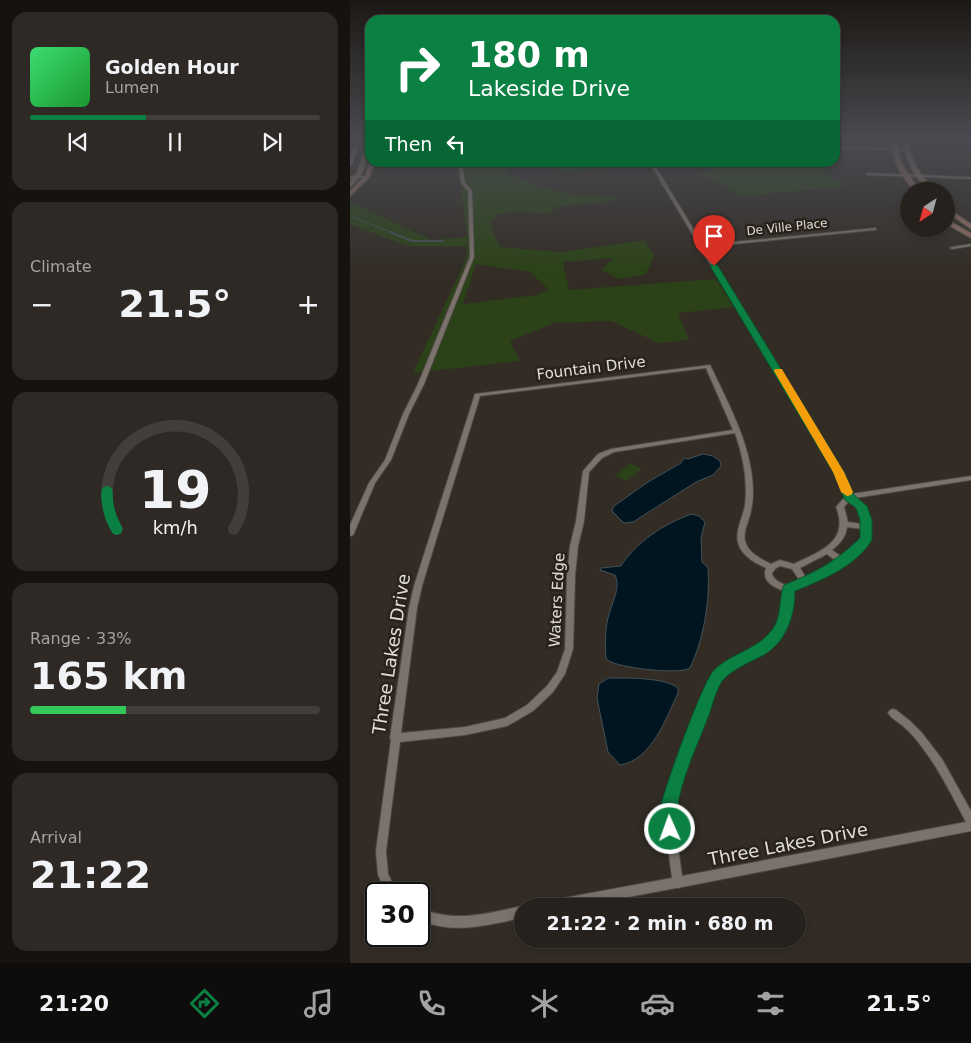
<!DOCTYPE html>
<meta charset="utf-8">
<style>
body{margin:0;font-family:"DejaVu Sans",sans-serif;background:#2e2925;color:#f1f3f6;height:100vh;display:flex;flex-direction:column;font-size:19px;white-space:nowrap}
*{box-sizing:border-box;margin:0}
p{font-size:16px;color:#a4a3a3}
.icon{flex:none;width:28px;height:28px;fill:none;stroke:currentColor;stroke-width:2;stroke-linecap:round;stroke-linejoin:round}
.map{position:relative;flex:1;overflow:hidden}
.panel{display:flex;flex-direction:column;gap:12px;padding:12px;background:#15120f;width:350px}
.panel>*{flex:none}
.top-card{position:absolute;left:15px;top:15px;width:475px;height:152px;border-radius:15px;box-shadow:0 2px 8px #0003,0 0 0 1px #423e3b;background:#0b8043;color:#fff;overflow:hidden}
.needle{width:32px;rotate:216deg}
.fabs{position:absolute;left:550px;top:182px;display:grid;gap:10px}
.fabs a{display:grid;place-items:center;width:55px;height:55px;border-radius:50%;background:#26211c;box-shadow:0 2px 8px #0003,0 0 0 1px #423e3b;font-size:25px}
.speed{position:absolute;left:15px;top:882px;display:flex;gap:10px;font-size:25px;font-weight:700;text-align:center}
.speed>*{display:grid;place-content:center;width:65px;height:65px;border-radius:50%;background:#26211c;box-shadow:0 2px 8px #0003,0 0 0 1px #423e3b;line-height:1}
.speed .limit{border:2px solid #111;border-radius:8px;background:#fff;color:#111}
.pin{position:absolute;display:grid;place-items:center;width:42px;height:42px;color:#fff;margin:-51px -21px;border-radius:50% 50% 50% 0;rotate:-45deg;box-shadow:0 0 5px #0007}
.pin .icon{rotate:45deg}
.me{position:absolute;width:55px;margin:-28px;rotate:358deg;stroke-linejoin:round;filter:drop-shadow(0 0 4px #0008)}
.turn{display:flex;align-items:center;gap:18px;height:105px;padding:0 20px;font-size:22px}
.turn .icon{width:65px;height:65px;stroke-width:2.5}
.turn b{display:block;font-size:35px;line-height:42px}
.then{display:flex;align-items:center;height:48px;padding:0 20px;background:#0003;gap:10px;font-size:19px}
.big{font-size:38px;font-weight:700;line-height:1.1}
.panel .card{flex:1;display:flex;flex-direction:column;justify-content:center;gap:8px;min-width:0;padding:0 18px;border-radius:15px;background:#2e2925}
.panel .dial{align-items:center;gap:0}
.dial svg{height:130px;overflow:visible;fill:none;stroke:#423e3b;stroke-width:7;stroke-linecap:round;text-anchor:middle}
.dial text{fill:#f1f3f6;stroke:none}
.song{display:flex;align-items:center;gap:15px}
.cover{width:60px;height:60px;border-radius:8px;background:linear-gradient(135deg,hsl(140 70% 55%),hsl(130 70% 35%))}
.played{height:5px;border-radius:2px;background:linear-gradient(90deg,#0b8043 40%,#423e3b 40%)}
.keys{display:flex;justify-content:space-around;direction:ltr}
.heat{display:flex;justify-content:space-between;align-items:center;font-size:28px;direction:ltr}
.charge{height:8px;border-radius:4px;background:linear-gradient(90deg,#34c759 33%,#423e3b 0)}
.trip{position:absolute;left:164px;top:898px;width:292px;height:50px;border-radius:25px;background:#26211c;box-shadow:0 2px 8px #0003,0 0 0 1px #423e3b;font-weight:700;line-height:50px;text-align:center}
.menu{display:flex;height:80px;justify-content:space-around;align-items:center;background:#0f0d0b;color:#a4a3a3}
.menu .icon{width:35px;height:35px}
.menu .active{color:#0b8043}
.menu b{font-size:22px;color:#f1f3f6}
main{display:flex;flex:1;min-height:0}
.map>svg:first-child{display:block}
</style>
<main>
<section class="panel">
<div class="card">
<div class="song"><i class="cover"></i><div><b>Golden Hour</b><p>Lumen</p></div></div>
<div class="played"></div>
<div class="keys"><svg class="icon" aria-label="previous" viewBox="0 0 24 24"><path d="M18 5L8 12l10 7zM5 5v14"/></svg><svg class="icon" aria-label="pause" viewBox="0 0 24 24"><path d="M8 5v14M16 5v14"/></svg><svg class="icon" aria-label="next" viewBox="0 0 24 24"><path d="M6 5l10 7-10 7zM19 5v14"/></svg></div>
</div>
<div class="card"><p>Climate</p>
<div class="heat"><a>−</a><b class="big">21.5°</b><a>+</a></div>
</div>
<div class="card dial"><svg viewBox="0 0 100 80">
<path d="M14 69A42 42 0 1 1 86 69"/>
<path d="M14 69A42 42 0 0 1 8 46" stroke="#0b8043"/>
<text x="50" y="56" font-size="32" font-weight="700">19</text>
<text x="50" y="72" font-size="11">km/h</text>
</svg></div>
<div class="card"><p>Range · 33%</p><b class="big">165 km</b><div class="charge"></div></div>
<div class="card"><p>Arrival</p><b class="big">21:22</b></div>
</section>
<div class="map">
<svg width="621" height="963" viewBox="0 0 621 963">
<rect width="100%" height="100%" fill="#322c25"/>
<g fill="#2b4218" fill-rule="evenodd">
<path d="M108,163H260L262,164L248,170L208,172L192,163L161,166L154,173C178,183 202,190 226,195C241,197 256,193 269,200L207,207L199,214L167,211L147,215L140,225L150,247L211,252L295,240L304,256L296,274L270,279L251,270L263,258L213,262L219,290L366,279L383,307L328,313L339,340L309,343L261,321L204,323L160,341L170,361L63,373L116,259L117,246H57L0,224V202L82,240L117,237ZM126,264L180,272L198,289L187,295L113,304Z"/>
<path d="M373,163H466L493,187L390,196L368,182L348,175L371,166Z"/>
<path d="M280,463L292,469L277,481L265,476Z"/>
</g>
<g fill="#001520" stroke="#435157">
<path d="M353,454L363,456L370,461L371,466L363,475L346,482L283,522L274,523L262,511L264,506L298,482L331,463L334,458L338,459Z"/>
<path d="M342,514L349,516L355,522L351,538L352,562L358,568C360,601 354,638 340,668C329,675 271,668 259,661L256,658C255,645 255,627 259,614C262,603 271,587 265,575L250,570L251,568L271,566C286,542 315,523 342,514Z"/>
<path d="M258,678C276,678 314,677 328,688V693C316,718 302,760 270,765L258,752L247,698L249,684Z"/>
</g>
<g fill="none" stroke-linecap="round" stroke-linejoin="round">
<path stroke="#435157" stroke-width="1" d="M0,216L43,233"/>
<path stroke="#435157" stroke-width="2" d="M40,232L62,241H93"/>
<g stroke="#4d4842" stroke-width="2">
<g id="street">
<path d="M0,144L7,149L2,165L0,166V159L3,149L0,147Z"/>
<path d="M485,146L556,149L558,150L556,151L485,148Z"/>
<path d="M108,162H112L115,183L122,191L124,257L74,384L59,414L41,460L25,483L4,533L3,535L0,536V525L19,483L35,460L53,414L68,384L120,257L118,191L111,183Z"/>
<path d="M299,162H303L353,245L526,228V230H524L355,247L491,472L501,494L621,476V480L505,498C518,509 524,526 519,542C496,564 473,579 443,589L442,608L434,630L426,640L413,653L393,663L371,679L364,693L329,786L323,811L332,876L616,822C603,798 591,772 574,750C568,741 561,733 553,726C548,722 542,719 538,713L540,710L543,709L546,710L560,721L572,733L592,759L621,811V831L332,887L328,888H326L231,906H198L199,902L203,900L322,878L313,811L319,786L355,692L365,673L387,657L407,647L420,636L427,626L434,608L435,591C424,588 411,581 416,568C405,563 392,556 388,543C385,531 393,517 395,505C398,481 393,456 385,433L264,452L252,458L239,472L234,521L228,546L225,576L223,649L215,674L203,692L183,711L157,726L115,735L50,742L36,851L38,874L48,894H37L28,875L26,851L41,740L40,738L59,608L64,586L125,394L360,365C365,375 370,386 375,396C389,426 403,458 403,492C403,500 402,507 400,515C398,523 393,532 395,541C398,553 411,559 421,564L430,560L444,564C470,551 500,542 486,507L495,497L485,472ZM356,368L383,430L261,449L248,454L233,471L226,521L220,546L217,576L215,649L207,672L197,686L177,705L155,718L115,727L51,733L67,608L72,586L130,396ZM499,501L509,511L512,524L498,522L494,507ZM497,527L513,529L512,539L492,557L482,550C490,544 496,537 497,527ZM477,554L486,561L475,568L456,578L450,568ZM430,566L442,569L448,578L447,581L436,585C430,583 423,580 422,573L426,568Z"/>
<path d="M518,173L621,177V179L517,175L516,174Z"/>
<path d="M0,176H17L19,177L17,178H0Z"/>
<rect x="555" y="207" width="4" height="2"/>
<path d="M621,244V246L602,249L600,248L602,247Z"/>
<path d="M172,906V918C135,925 105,935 69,920V908C105,923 135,914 172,906Z"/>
</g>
</g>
<g stroke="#4d4842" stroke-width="2">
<g id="secondary">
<path d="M17,139H20C20,155 14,177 0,187V181L8,171Z"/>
<path d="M543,139H547C546,161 559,174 570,191H564C552,176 540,160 543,139Z"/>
<path d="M555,139H559C559,162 572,174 584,191H578C565,176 553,160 555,139Z"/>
<path d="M20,162H25L19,178L0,196V191L15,176Z"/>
<path d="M596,207L621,224V229L596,212Z"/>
<path d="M596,219L621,233V238L596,224Z"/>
</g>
</g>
<use href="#street" fill="#7b736b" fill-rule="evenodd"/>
<use href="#secondary" fill="#916f61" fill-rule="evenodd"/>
</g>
<linearGradient id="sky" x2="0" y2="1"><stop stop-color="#1c1814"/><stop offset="0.51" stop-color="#494b51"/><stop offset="1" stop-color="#494b51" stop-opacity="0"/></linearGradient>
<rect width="621" height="273" fill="url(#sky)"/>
<path fill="#0b8043" stroke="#07532c" d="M364,263L368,266L494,472L504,495L517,506L522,520V540C506,566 473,580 445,591C445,616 436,643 412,656C400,662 383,669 373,680C366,689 363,704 359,715C347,746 332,777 327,809C325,819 330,826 327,835L320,838L314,835C311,828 309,817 310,809C314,789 352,683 364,670C382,652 412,649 425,625C432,611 429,595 434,585C466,572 485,562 510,538V520L506,508L495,500L483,472L360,266Z"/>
<path fill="#f59e0b" d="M425,369H432L433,371L494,472L503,492L501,495L497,496L491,492L483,472L424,371Z"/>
<g text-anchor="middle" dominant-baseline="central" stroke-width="5" stroke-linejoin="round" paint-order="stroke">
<g font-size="12" fill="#e0dcd7" stroke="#28221b">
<text transform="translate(437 227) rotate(-6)">De Ville Place</text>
</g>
<g font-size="15" fill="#e0dcd7" stroke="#28221b">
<text transform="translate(241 368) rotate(-7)">Fountain Drive</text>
<text transform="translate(207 600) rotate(-87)">Waters Edge</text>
</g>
<g font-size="18" fill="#e0dcd7" stroke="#28221b">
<text transform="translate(41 654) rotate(-81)">Three Lakes Drive</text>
<text transform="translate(438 844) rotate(-11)">Three Lakes Drive</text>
</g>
</g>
</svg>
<div class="fabs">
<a><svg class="needle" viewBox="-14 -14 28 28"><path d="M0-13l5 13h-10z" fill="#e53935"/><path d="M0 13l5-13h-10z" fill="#a4a3a3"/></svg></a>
</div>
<div class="speed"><div class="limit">30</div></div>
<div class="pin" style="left:364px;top:266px;background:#d93025"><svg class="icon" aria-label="arrive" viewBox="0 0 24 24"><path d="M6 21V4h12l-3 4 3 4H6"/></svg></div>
<svg class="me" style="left:320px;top:829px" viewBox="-20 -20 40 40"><circle r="17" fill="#0b8043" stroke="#fff" stroke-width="3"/><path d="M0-11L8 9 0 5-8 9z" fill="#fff"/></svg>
<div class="trip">21:22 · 2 min · 680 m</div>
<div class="top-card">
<div class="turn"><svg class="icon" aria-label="right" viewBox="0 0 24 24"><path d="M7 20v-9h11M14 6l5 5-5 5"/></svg><div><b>180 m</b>Lakeside Drive</div></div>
<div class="then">Then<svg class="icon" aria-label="left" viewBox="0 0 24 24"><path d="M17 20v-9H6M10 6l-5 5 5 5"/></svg></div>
</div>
</div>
</main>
<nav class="menu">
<b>21:20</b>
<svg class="icon active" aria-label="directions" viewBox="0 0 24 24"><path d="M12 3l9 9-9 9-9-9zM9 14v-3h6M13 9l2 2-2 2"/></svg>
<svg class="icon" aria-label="music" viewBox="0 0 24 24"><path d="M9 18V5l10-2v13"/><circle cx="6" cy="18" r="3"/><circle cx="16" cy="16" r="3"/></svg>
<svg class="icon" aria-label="phone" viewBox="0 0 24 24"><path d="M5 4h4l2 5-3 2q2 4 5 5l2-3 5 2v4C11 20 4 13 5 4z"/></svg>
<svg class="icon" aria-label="climate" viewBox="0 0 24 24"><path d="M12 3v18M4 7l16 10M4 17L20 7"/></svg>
<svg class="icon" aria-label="car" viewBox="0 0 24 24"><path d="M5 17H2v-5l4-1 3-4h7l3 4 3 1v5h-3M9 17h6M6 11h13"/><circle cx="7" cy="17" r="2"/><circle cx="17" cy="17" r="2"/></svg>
<svg class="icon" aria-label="filters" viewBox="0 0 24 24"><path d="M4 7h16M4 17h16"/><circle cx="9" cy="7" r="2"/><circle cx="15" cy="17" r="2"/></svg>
<b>21.5°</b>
</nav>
